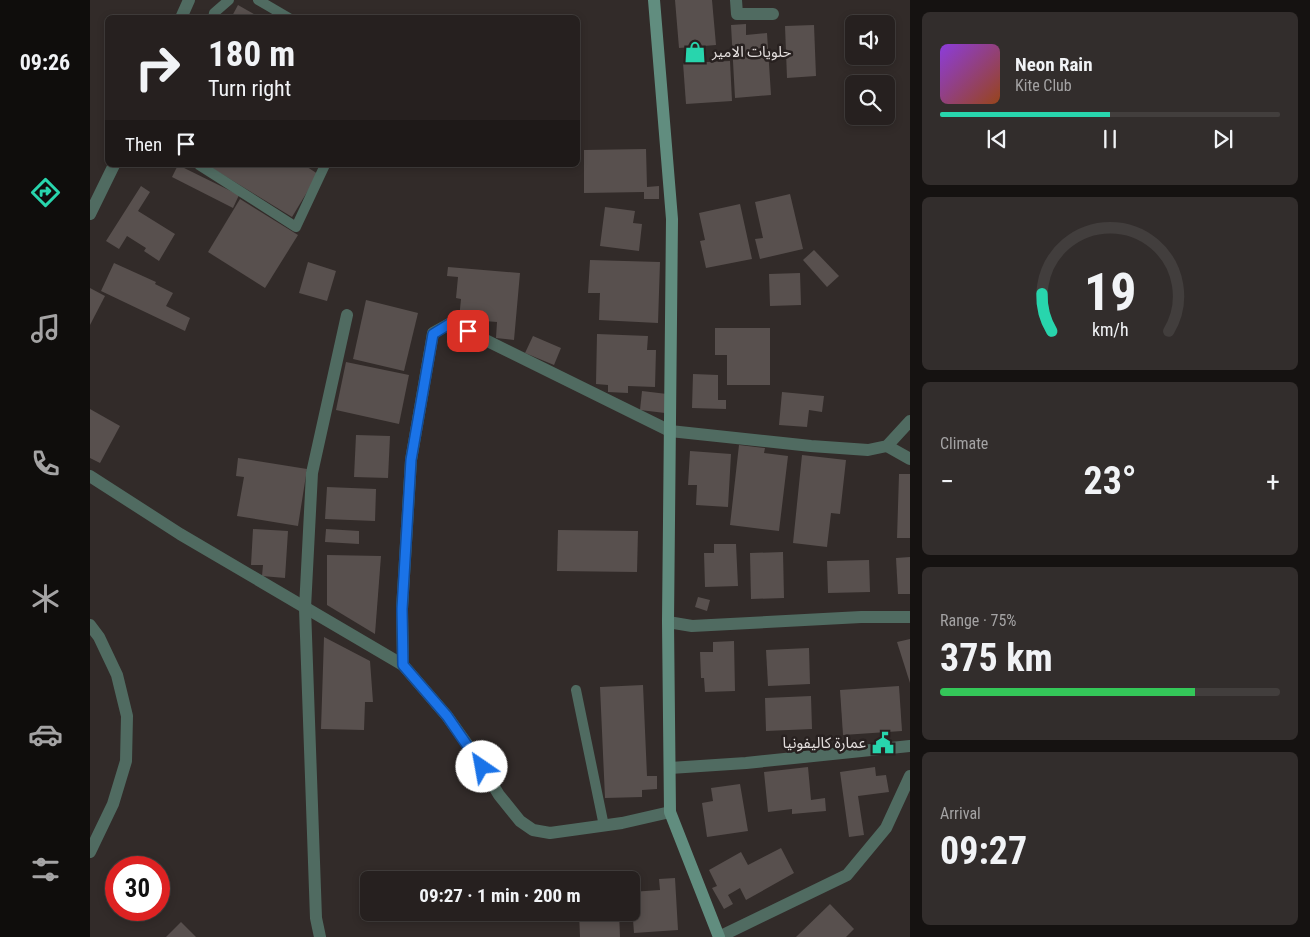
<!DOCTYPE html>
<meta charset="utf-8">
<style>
body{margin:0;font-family:"Roboto Condensed","Noto Sans Arabic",sans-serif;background:#322d2c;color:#f1f3f6;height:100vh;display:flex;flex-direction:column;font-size:19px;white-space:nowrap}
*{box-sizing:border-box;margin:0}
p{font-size:16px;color:#a4a3a4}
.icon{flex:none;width:28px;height:28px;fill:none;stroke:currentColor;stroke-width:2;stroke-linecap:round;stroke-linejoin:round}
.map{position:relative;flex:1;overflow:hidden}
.details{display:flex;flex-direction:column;gap:12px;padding:12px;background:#151211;width:400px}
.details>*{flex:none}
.guide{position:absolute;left:15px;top:15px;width:475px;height:152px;border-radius:8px;box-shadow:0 2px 8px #0003,0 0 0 1px #423e3d;background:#26201f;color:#f1f3f6;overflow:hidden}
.controls{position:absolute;left:755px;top:15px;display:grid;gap:10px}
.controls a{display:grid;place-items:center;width:50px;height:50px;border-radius:8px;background:#26201f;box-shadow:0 2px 8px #0003,0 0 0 1px #423e3d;font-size:25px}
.speed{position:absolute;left:15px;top:856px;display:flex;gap:10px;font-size:25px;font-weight:700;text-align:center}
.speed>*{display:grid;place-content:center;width:65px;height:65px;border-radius:50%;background:#26201f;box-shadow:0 2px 8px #0003,0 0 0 1px #423e3d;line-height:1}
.speed .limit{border:8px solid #d22;background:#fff;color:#111}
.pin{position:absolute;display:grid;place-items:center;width:42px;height:42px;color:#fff;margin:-21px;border-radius:10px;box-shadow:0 2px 8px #0006}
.me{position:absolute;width:55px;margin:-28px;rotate:327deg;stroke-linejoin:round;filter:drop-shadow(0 0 4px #0008)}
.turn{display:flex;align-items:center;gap:18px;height:105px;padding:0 20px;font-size:22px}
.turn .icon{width:65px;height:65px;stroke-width:2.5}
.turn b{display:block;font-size:35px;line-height:42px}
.then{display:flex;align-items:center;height:48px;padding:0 20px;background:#0003;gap:10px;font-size:19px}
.big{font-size:38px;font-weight:700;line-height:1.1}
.details .tile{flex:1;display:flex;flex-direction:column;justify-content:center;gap:8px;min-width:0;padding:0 18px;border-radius:8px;background:#322d2c}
.details .dial{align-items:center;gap:0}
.dial svg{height:130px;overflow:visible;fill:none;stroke:#423e3d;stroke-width:7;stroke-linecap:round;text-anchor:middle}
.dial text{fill:#f1f3f6;stroke:none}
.song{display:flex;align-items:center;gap:15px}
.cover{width:60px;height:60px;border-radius:8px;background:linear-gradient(135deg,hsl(270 70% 55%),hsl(20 70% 35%))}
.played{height:5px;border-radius:2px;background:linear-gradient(90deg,#28d5ad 50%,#423e3d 50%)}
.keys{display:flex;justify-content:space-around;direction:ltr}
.heat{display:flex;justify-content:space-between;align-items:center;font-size:28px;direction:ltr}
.charge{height:8px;border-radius:4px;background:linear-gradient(90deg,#34c759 75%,#423e3d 0)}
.trip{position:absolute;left:270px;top:871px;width:280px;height:50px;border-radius:8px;background:#26201f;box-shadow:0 2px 8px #0003,0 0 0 1px #423e3d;font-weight:700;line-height:50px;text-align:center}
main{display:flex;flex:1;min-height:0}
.dock{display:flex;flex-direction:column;width:90px;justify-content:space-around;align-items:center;background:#0f0d0c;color:#a4a3a4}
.dock .icon{width:35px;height:35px}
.dock .active{color:#28d5ad}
.dock b{font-size:22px;color:#f1f3f6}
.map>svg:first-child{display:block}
</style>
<main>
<nav class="dock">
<b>09:26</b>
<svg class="icon active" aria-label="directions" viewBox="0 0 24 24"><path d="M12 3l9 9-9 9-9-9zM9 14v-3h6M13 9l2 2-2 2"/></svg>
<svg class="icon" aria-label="music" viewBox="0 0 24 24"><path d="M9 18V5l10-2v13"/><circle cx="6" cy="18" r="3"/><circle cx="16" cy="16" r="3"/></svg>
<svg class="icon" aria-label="phone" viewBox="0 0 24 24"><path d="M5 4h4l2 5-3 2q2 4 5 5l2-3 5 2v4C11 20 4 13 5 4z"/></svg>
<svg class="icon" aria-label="climate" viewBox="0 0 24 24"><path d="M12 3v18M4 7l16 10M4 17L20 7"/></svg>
<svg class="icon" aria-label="car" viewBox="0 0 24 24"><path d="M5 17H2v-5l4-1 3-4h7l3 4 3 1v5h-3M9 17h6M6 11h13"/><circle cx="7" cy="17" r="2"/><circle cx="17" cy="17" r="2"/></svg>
<svg class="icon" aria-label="filters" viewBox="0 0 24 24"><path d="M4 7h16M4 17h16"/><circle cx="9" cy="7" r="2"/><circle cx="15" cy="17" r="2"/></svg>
</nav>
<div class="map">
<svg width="820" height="937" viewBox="0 0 820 937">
<rect width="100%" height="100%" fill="#322b29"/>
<g fill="#58504e">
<path d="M585,0H622L626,45L589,48Z"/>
<path d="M148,5L171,18H141Z"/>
<path d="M656,24V35L677,33L681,95L645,98L641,25Z"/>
<path d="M724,25L726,76L697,78L695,26Z"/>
<path d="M640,61L642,101L596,104L593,63Z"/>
<path d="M556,149L557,187L569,186V199H554V192L494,193V150Z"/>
<path d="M88,165L149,195L143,208L82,177Z"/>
<path d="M117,165H214L228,174L202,217Z"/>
<path d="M51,186L60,192L48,211L85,234L69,261L54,251L56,248L37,236L29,249L16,241Z"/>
<path d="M700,194L713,249L670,259L665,239L673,238L665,202Z"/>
<path d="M150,199L208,235L175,288L118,252Z"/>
<path d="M650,204L662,259L616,268L610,241L615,240L609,213Z"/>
<path d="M515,207L545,211L543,223L552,224L549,251L510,246Z"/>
<path d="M724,250L749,276L737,287L713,260Z"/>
<path d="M500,260L570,262L568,323L509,320L510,293H498Z"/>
<path d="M218,262L246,271L237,301L209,293Z"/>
<path d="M24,263L66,282L65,284L83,293L76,306L100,318L95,331L11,291Z"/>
<path d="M358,267L430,273L424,340L406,338L407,322L369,319L371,299L366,298L368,277L357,276Z"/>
<path d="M710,273L711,305L680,306L679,274Z"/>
<path d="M0,288L15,296L0,325Z"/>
<path d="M276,300L328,313L314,371L263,359Z"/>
<path d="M625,328H680V385H637V355H625Z"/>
<path d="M507,334L558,336L557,350H566L565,387L538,386V393L518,392V385L506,384Z"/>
<path d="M443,336L471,348L464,365L435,353Z"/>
<path d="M256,362L319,375L309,424L246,410Z"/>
<path d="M603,374L628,375V400H636V409L602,408Z"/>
<path d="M552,391L577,394L575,413L550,410Z"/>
<path d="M692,392L734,396L732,412L719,410L717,427L689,425Z"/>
<path d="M0,409L30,426L10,463L0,458Z"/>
<path d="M266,435L300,436L298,478L264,477Z"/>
<path d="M649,445L675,448L674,453L698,456L689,531L640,525Z"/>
<path d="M600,451L641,454L638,507L606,505L607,485H598Z"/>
<path d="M712,455L756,460L750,514L741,513L737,547L703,543Z"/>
<path d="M148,458L217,469L208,526L147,516L154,477L146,476Z"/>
<path d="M809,474H820V538H807Z"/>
<path d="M237,487L286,489L285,521L235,519Z"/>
<path d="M163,529L198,531L195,578L172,576L173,565H161Z"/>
<path d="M236,529L269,531V544L235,542Z"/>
<path d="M468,530L548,531L547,572L467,571Z"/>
<path d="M624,544H646L648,586L615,587L614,553H624Z"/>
<path d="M693,552L694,598L661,599L660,553Z"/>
<path d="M237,555L291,556L285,634L237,605Z"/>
<path d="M820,557V594H808L806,558Z"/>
<path d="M779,560L780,592L738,593L737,561Z"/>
<path d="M608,597L620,600L617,611L605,607Z"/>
<path d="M234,637L280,661L283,702H275L274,730L231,729Z"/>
<path d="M820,639V683L807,642Z"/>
<path d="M644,641L645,691L615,692L614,678H611L610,652H623V642Z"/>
<path d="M719,648L720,684L678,686L676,650Z"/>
<path d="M553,685L557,776H567V789L552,790V797L515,798L510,687Z"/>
<path d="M809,686L812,731L753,735L750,690Z"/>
<path d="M721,696L722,729L676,731L675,698Z"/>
<path d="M718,767L721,800L735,798L736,811L702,814V809L678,812L674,772Z"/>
<path d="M785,767L786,776L796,775L799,792L768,796L774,835L759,837L750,772Z"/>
<path d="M650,784L658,831L617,837L612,803L623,801L621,788Z"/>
<path d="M691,848L704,873L656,900L650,888L638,895L643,904L634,909L622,888L627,886L619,870L651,852L658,865Z"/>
<path d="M585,878L588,930L544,933L541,892L570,890L569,879Z"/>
<path d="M740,904L764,929L756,937H706Z"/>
<path d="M489,912H529L530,937H490Z"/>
<path d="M91,922L106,937H76Z"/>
</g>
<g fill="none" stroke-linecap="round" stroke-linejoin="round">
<g stroke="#506b61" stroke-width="10">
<path d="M168,0L199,18"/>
<path d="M123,18L124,13L139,0"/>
<path d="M109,165L206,227L235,165"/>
<path d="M486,690L514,826"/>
</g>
<g stroke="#506b61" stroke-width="12">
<path d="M646,0L647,14H683"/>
<path d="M91,18L99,0"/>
<path d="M0,214L24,165"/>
<path d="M797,446L820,459"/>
<path d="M0,476L90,534L313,665L357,716L384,754L409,795L430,821L443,830L460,833L532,823L580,812"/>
<path d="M578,622L602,626L771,617H820"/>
<path d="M313,665L312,609L321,460L343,333L361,323L580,431L721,446L778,450L797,446L820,421"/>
<path d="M580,768L656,763L820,746"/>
<path d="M230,937L226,918L215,608L222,473L257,315"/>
<path d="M629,937L757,875L796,828L820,776"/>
</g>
<path stroke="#506b61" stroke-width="12" d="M0,625L9,637L27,675L37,716L36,761L23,804L0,852"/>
<path stroke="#618d7f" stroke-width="12" d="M564,0L582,219L578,622L580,812L629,937"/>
</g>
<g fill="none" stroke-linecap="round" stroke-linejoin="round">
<g stroke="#114b97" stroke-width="12">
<path id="route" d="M378,331L361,323L343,334L321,460L312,609L313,665L357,716L392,767"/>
</g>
<use href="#route" stroke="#1a73e8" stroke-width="9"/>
</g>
<defs>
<g id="shop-bare" transform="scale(1.725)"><path d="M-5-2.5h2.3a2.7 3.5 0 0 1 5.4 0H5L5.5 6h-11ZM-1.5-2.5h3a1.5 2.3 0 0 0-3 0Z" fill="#28d5ad" stroke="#282120" stroke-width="2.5" paint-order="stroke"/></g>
<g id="civic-bare" transform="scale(1.725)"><path d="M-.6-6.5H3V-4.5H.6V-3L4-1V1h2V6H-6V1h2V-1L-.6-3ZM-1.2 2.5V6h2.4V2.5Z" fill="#28d5ad" stroke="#282120" stroke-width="2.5" paint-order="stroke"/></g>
</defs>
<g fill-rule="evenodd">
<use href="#shop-bare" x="605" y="52"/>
<use href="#civic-bare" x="793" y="743"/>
</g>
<g text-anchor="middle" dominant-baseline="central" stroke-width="5" stroke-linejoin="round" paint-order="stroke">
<g font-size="15" fill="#e3dedd" stroke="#282120" text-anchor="start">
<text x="622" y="52">حلويات الامير</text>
<text x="776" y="743" text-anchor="end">عمارة كاليفونيا</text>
</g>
</g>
</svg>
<div class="controls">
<a><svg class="icon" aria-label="sound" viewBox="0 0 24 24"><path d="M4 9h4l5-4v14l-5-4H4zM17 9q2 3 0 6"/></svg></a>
<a><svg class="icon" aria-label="search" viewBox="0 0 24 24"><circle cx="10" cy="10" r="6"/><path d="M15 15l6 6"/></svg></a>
</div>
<div class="speed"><div class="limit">30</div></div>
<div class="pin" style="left:378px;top:331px;background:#d93025"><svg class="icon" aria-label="arrive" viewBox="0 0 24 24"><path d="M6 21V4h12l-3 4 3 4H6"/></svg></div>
<svg class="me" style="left:392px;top:767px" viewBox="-20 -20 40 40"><circle r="19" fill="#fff"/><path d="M0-13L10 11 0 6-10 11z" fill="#1a73e8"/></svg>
<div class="trip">09:27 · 1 min · 200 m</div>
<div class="guide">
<div class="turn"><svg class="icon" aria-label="right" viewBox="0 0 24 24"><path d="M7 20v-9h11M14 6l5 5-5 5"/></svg><div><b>180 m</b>Turn right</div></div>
<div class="then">Then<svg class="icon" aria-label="arrive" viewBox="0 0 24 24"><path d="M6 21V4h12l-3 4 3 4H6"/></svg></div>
</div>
</div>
<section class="details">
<div class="tile">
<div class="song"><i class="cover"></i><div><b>Neon Rain</b><p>Kite Club</p></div></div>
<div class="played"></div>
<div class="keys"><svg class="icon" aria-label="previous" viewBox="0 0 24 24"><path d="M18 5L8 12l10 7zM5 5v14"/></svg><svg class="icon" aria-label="pause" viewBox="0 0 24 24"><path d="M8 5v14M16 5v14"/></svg><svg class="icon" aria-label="next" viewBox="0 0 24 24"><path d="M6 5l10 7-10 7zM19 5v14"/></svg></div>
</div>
<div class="tile dial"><svg viewBox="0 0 100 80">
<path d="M14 69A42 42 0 1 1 86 69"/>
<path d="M14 69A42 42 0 0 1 8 46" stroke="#28d5ad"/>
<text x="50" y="56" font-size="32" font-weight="700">19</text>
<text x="50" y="72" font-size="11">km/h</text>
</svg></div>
<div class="tile"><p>Climate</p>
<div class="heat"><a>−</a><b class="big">23°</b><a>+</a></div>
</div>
<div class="tile"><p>Range · 75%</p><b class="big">375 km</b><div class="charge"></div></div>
<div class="tile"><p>Arrival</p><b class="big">09:27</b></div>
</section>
</main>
